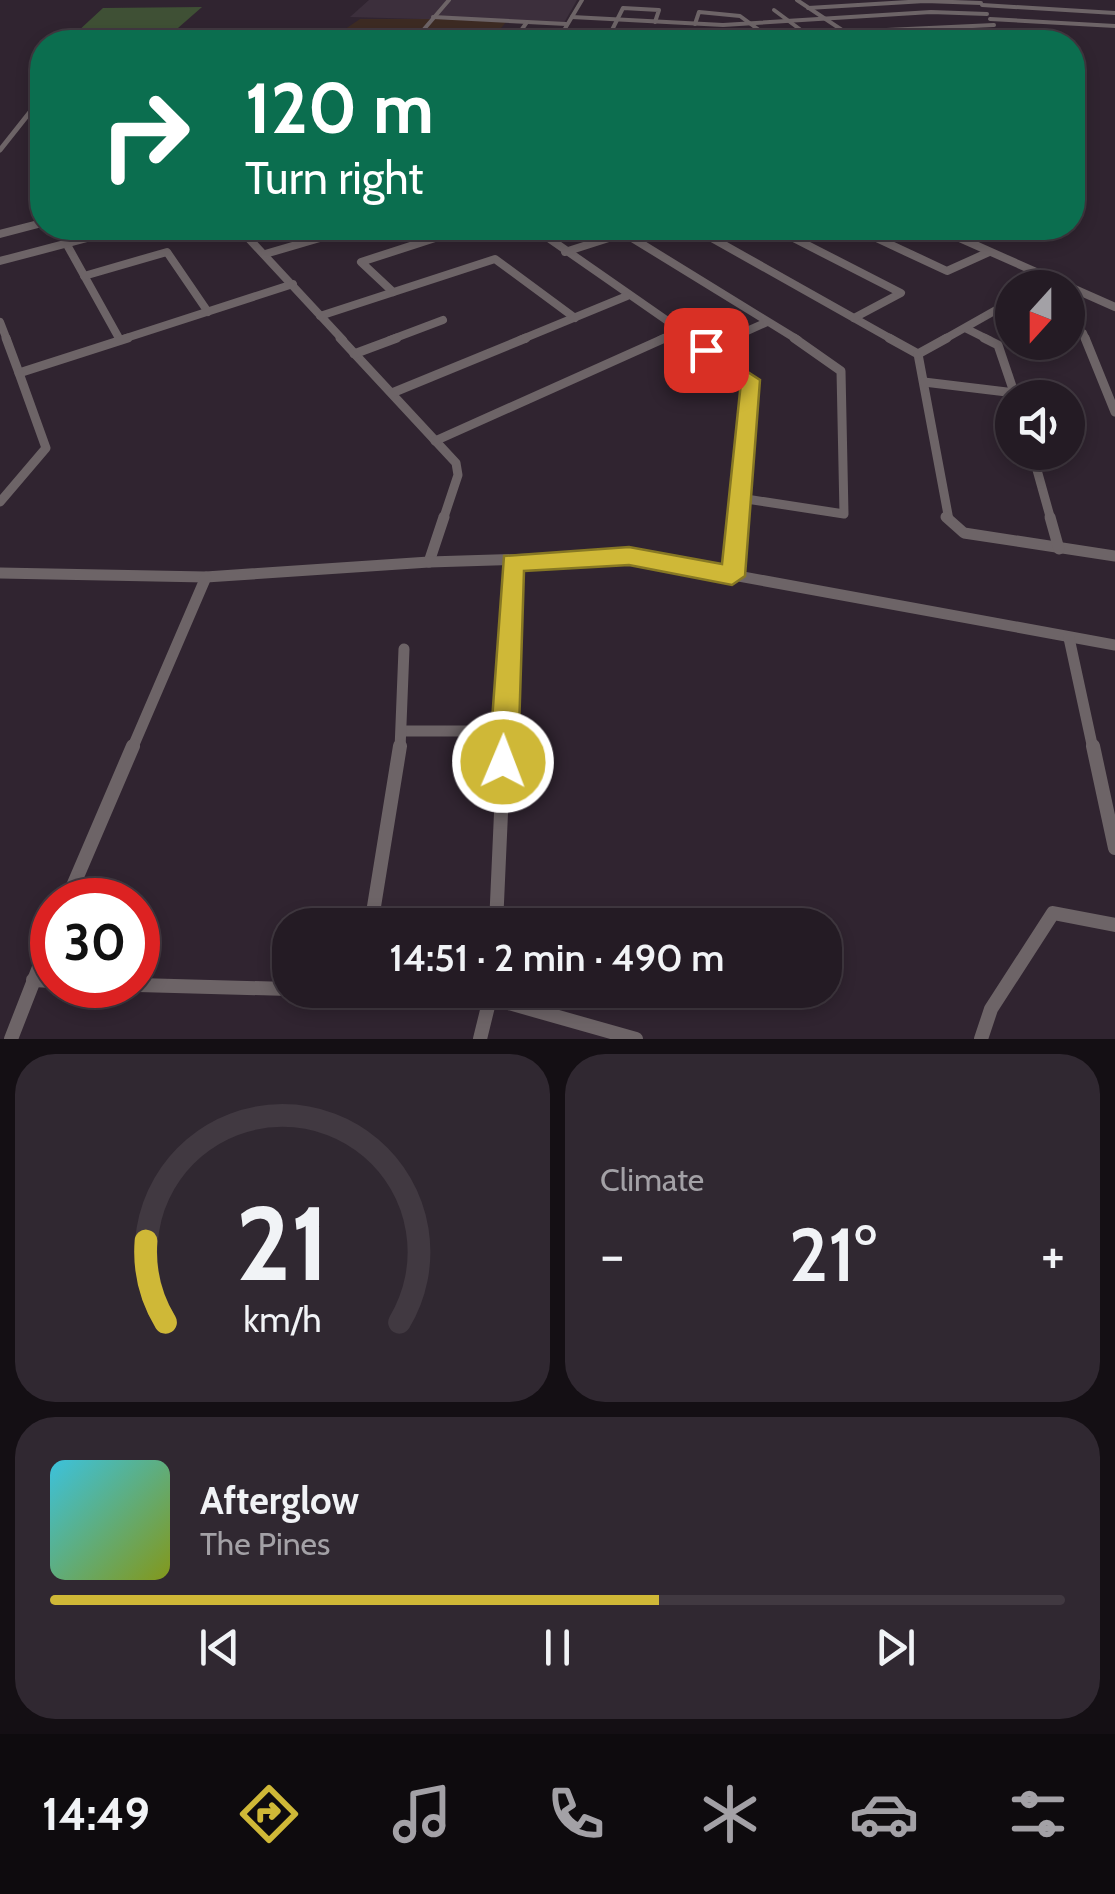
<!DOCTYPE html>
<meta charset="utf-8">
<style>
body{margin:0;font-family:Cabin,sans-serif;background:#302831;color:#f1f3f6;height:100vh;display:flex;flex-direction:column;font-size:38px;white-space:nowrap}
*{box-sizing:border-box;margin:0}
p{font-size:32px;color:#a3a1a6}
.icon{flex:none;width:55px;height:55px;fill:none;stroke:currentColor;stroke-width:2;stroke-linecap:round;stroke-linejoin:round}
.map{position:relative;height:1039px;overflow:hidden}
.sheet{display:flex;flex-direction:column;gap:15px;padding:15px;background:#140f14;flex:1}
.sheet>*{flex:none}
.hud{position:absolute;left:30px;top:30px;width:1055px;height:210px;border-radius:40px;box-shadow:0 5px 15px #0003,0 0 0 2px #413941;background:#0b6e4f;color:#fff;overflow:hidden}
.needle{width:65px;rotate:201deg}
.tools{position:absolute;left:995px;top:270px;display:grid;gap:20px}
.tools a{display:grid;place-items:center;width:90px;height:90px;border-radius:50%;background:#241b24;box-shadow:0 5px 15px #0003,0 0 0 2px #413941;font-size:50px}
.speed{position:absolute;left:30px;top:878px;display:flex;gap:20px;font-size:50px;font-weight:700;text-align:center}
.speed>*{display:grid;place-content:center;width:130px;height:130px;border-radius:50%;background:#241b24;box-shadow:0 5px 15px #0003,0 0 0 2px #413941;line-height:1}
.speed .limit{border:15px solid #d22;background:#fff;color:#111}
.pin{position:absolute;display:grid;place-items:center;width:85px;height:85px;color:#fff;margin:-42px;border-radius:20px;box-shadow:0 5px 15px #0006}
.me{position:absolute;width:110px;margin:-55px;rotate:1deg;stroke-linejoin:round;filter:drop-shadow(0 0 8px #0008)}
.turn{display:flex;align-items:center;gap:35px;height:210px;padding:0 50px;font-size:45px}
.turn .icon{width:130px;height:130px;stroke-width:2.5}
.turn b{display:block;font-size:70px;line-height:85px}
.big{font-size:75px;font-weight:600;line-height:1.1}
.sheet .widget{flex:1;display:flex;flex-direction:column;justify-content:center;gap:15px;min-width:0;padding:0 35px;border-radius:40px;background:#302831}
.sheet .dial{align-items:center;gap:0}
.dial svg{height:260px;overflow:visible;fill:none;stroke:#413941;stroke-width:7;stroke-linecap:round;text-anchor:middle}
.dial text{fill:#f1f3f6;stroke:none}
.song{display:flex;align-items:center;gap:30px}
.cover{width:120px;height:120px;border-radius:15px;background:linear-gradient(135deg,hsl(190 70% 55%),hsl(70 70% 35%))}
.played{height:10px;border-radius:5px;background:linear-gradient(90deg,#cfb837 60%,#413941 60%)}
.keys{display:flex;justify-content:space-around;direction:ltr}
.heat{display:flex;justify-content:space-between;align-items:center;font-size:55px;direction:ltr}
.sheet .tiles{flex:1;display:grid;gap:15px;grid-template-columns:1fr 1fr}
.widget:last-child{grid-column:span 2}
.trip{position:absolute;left:272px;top:908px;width:570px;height:100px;border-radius:40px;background:#241b24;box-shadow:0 5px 15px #0003,0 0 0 2px #413941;font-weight:600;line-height:100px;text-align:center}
.menu{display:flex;height:160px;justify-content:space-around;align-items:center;background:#0e0b0e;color:#a3a1a6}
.menu .icon{width:70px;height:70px}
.menu .on{color:#cfb837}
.menu b{font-size:45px;color:#f1f3f6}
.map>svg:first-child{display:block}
</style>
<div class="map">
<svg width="1115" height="1039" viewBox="0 0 1115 1039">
<rect width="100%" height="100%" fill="#302430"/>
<path fill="#3c2f3c" d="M369,0H577L564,23L350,17Z"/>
<path fill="#3d2b23" d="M360,19H438L506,22L490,42H326Z"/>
<path fill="#3f5035" d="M202,7L162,42H43L76,33L103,8Z"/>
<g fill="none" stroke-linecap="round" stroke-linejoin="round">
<g stroke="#6d6467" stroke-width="4">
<path d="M797,0L860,42"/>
<path d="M982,5L1115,13"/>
<path d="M808,8L925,1L981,3"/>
<path d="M774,10L817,42"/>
<path d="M433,17L566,24"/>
<path d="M572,17L723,25L931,12L987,14"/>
<path d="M990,19L1115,26"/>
<path d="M695,24L699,12L740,16L775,42"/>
<path d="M612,31L766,36"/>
<path d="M843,32L994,25"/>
<path d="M413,42L449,0"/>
<path d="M513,42L527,22"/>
<path d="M557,42L582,0"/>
<path d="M606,42L623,8L659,10L655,22"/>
<path d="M889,42L1000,37"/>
</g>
<path stroke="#6d6467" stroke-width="5" d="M0,150L42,97"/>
<g stroke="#6d6467" stroke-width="8">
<path d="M239,228L343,340"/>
<path d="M534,228L695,340"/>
<path d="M694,228L893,340"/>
<path d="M774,228L901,293L854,318"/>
<path d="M855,228L947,271L989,252"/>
<path d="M937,228L1115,307"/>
<path d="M624,233L798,340"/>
<path d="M0,234L42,223"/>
<path d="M66,243L120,340"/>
<path d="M565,252L640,228"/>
<path d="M265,254L354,228"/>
<path d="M0,261L125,228"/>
<path d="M84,276L167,252L208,312"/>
<path d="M393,292L361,262L466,228"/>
<path d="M320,316L495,259L575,318"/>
<path d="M0,322L7,340"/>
<path d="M1068,325L1083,333L1086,340"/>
<path d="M967,329L989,340"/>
<path d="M120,340L293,284"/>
<path d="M390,340L443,320"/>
<path d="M520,340L627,296"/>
<path d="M660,340L678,332"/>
<path d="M727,340L767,322"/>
<path d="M943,340L1012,301"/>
</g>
<g stroke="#6d6467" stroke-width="9">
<path d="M6,338L19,373L128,338"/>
<path d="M340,338L456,463L458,475L443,520"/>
<path d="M692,338L751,379L737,520"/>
<path d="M889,338L918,354L949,520"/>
<path d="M984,338L998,345L1016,398"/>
<path d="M1085,338L1115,412"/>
<path d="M706,350L733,338"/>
<path d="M354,354L397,338"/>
<path d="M918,354L947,338"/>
<path d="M924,382L1015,393"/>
<path d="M392,393L526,338"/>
<path d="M435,441L665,338"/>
<path d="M1032,452L1051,520"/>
<path d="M740,498L844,514L841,371L794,338"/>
<path d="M0,502L46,448L19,373"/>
</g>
<g stroke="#6d6467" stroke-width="11">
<path d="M946,517L964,533L1115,556"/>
<path d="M1050,517L1059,549"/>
<path d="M429,562L444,517"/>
<path d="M0,573L206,577L429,562L629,556L1115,645"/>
<path d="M732,576L738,517"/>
<path d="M1069,638L1093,749"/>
<path d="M403,731H503"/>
<path d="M132,749L206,577"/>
<path d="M400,749L404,649"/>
<path d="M504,749L513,562"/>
</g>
<g stroke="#6d6467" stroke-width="14">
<path d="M1093,746L1115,848"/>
<path d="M67,900L133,746"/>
<path d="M371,925L400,746"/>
<path d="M496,925L504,746"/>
<path d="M33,980L52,981"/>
<path d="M138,985L325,990"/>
<path d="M491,998L636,1039"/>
<path d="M11,1039L52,934"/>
<path d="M480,1039L492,990"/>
<path d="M981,1039L991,1009L1053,913L1115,925"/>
</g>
</g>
<path fill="#cfb837" stroke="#877824" stroke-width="2.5" d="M706,345L760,380L745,576L732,585L629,565L524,571L518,762L514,772L503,776L493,772L489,762L504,556L629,547L722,564L741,382L699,354L696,350Z"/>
</svg>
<div class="tools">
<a><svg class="needle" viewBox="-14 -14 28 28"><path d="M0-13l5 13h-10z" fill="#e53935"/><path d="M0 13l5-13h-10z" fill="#a3a1a6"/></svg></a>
<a><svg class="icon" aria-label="sound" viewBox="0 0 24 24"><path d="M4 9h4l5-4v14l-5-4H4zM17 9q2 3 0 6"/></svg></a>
</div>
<div class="speed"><div class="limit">30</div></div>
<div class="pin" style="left:706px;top:350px;background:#d93025"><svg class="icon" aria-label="arrive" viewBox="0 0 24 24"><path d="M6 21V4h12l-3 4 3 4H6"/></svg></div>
<svg class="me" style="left:503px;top:762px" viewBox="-20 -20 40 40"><circle r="17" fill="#cfb837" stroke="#fff" stroke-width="3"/><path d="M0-11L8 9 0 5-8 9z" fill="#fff"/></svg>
<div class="trip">14:51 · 2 min · 490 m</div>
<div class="hud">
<div class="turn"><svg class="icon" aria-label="right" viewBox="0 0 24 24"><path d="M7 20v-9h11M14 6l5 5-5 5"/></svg><div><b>120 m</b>Turn right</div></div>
</div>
</div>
<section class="sheet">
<div class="tiles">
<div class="widget dial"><svg viewBox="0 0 100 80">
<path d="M14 69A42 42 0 1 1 86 69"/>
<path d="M14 69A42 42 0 0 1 8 44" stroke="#cfb837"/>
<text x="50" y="56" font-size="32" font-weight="700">21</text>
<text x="50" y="72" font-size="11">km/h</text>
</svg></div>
<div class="widget"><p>Climate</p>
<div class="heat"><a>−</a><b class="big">21°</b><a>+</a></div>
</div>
<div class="widget">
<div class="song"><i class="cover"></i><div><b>Afterglow</b><p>The Pines</p></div></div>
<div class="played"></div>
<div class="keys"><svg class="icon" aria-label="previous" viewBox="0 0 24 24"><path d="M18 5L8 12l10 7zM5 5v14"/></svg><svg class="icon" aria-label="pause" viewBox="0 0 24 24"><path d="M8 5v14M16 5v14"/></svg><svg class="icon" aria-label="next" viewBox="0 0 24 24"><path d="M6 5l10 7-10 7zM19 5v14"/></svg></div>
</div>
</div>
</section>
<nav class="menu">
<b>14:49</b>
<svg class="icon on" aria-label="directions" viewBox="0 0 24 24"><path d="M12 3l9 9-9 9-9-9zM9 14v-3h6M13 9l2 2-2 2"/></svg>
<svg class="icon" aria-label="music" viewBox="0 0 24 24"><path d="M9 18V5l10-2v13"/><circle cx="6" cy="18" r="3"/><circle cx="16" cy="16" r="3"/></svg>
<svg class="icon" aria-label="phone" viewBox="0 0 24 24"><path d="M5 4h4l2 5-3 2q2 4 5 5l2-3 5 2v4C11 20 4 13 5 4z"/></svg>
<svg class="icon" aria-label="climate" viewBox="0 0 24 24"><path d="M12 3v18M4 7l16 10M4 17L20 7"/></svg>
<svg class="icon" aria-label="car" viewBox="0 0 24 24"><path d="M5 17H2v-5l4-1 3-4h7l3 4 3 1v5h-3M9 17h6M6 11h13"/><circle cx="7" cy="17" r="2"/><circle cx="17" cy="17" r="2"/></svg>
<svg class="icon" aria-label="filters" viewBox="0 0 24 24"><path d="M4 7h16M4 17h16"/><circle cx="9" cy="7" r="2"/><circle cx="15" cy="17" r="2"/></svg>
</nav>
